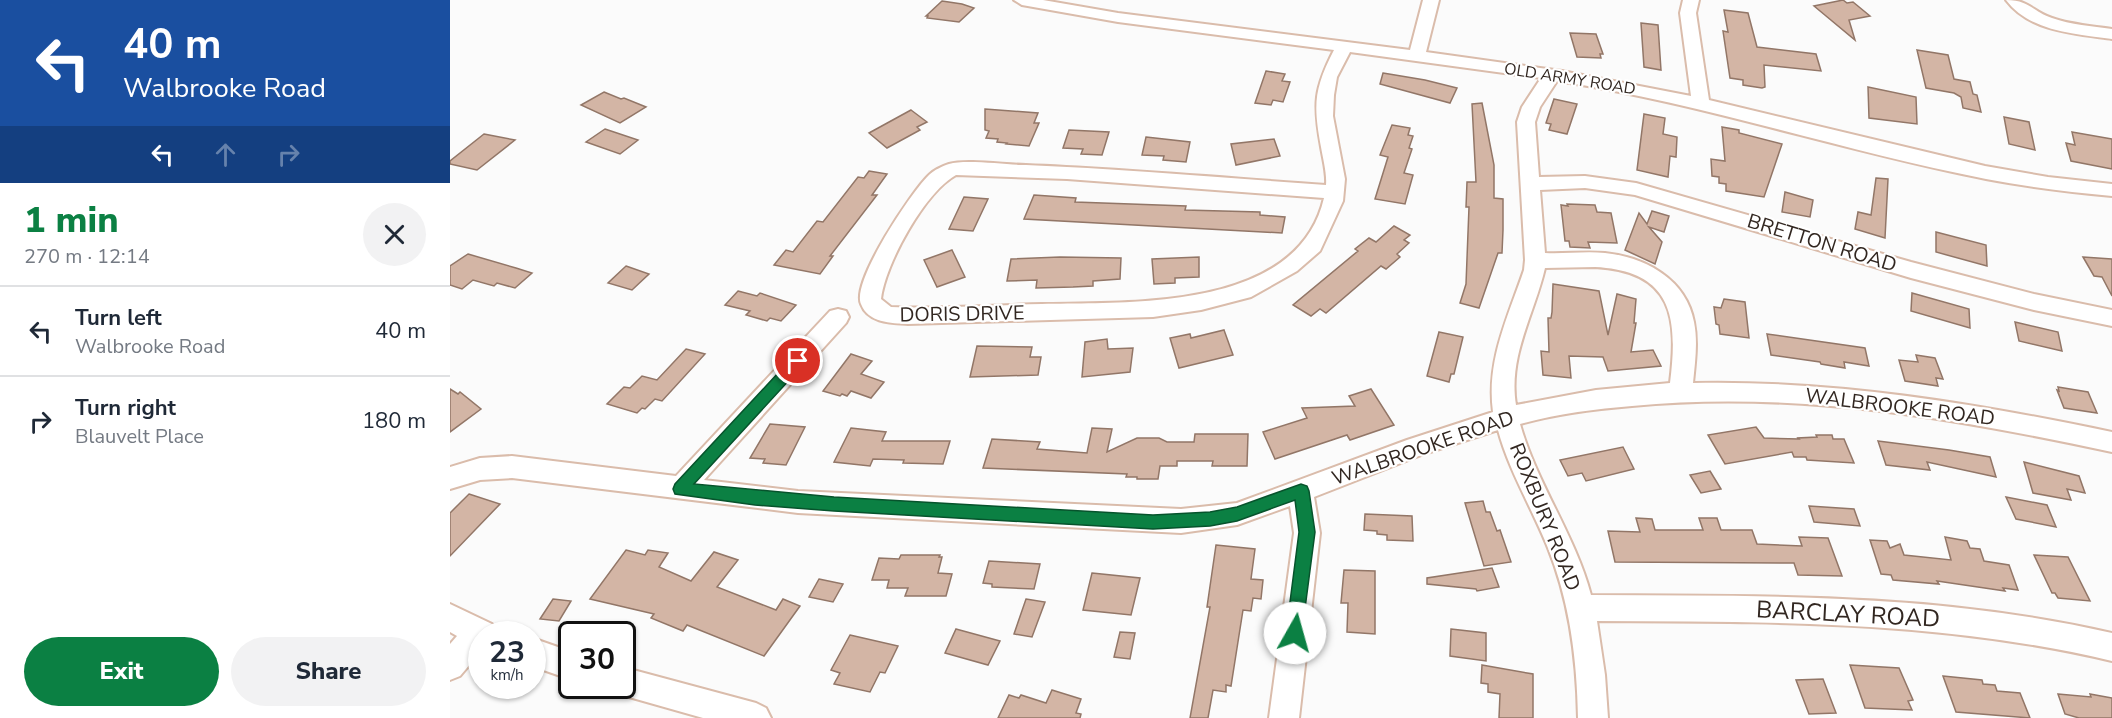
<!DOCTYPE html>
<html lang="en">
<head>
<meta charset="utf-8">
<style>
	:root { --surface:#fff; --page:#f2f2f3; --text:#1f2937; --muted:#747a83; --line:#e0e1e3; --accent:#0b8043 }
	body { margin:0; font-family:"Nunito Sans",sans-serif; background:var(--page); color:var(--text); height:100vh; display:flex; flex-direction:column; font-size:22px; white-space:nowrap }
	* { box-sizing:border-box; margin:0 }
	p { font-size:20px; color:var(--muted) }
	.icon { flex:none; width:33px; height:33px; fill:none; stroke:currentColor; stroke-width:2; stroke-linecap:round; stroke-linejoin:round }
	.map { position:relative; flex:1; overflow:hidden }
	.sheet { display:flex; flex-direction:column; background:var(--surface); width:450px }
	.sheet>* { flex:none }
	.top-card { background:#1a4fa0; color:#fff; overflow:hidden }
	.speed { position:absolute; left:18px; top:621px; display:flex; gap:12px; font-size:30px; font-weight:700; text-align:center }
	.speed>* { display:grid; place-content:center; width:78px; height:78px; border-radius:50%; background:var(--surface); box-shadow:0 2px 4px #0004; line-height:1 }
	.speed small { font-size:15px; font-weight:400 }
	.speed .limit { border:3px solid #111; border-radius:9px; background:#fff; color:#111 }
	.pin { position:absolute; display:grid; place-items:center; width:51px; height:51px; color:#fff; margin:-26px; border:3px solid #fff; border-radius:50%; box-shadow:0 2px 6px #0007 }
	.me { position:absolute; width:66px; margin:-33px; rotate:7deg; stroke-linejoin:round; filter:drop-shadow(0 0 4px #0008) }
	.turn { display:flex; align-items:center; gap:21px; height:126px; padding:0 24px; font-size:27px }
	.turn .icon { width:78px; height:78px; stroke-width:2.5 }
	.turn b { display:block; font-size:42px; line-height:51px }
	.lanes { display:flex; align-items:center; height:57px; padding:0 24px; background:#0003; justify-content:center; gap:30px; direction:ltr }
	.lanes .off { opacity:.35 }
	.round { display:grid; place-items:center; flex:none; width:63px; height:63px; border-radius:32px; background:var(--page) }
	.summary { display:flex; align-items:center; justify-content:space-between; height:102px; padding:0 24px }
	h1 { font-size:36px; font-weight:800; line-height:45px; color:var(--accent) }
	.primary-button { display:flex; gap:12px; margin-top:auto; padding:12px 24px }
	.primary-button a { flex:1; height:69px; border-radius:36px; background:var(--accent); color:#fff; font-size:24px; font-weight:800; line-height:69px; text-align:center }
	.primary-button a+a { background:var(--page); color:var(--text) }
	ul { padding:0; list-style:none }
	li { display:flex; align-items:center; gap:18px; height:90px; padding:0 24px; border-top:2px solid var(--line) }
	li div { flex:1 }
	li b { display:block; font-size:22px }
	li em { font-style:normal }
	main { display:flex; flex:1; min-height:0 }
	.map>svg:first-child { display:block }
	.building { fill:#d3b5a5; stroke:#927667; stroke-width:1.5 }
	.lines { fill:none; stroke-linecap:round; stroke-linejoin:round }
	.minor-casing { stroke:#dabcab; stroke-width:4 }
	.minor { fill:#fff; fill-rule:evenodd }
	.route { fill:#0b8043; stroke:#07532c; stroke-width:1.5 }
	.labels { text-anchor:middle; dominant-baseline:central; stroke-width:4.5; stroke-linejoin:round; paint-order:stroke }
	.far-street-label { font-size:16px; fill:#322721; stroke:#fff }
	.street-label { font-size:20px; fill:#322721; stroke:#fff }
	.near-street-label { font-size:24px; fill:#322721; stroke:#fff }
</style>
</head>
<body>
<main>
<section class="sheet">
<div class="top-card">
<div class="turn"><svg class="icon" aria-label="left" viewBox="0 0 24 24"><path d="M17 20v-9H6M10 6l-5 5 5 5"/></svg><div><b>40 m</b>Walbrooke Road</div></div>
<div class="lanes"><svg class="icon" aria-label="left" viewBox="0 0 24 24"><path d="M17 20v-9H6M10 6l-5 5 5 5"/></svg><svg class="icon off" aria-label="ahead" viewBox="0 0 24 24"><path d="M12 20V5M6 11l6-6 6 6"/></svg><svg class="icon off" aria-label="right" viewBox="0 0 24 24"><path d="M7 20v-9h11M14 6l5 5-5 5"/></svg></div>
</div>
<div class="summary"><div><h1>1 min</h1><p>270 m · 12:14</p></div><a class="round"><svg class="icon" aria-label="close" viewBox="0 0 24 24"><path d="M6 6l12 12M18 6L6 18"/></svg></a></div>
<ul>
<li><svg class="icon" aria-label="left" viewBox="0 0 24 24"><path d="M17 20v-9H6M10 6l-5 5 5 5"/></svg><div><b>Turn left</b><p>Walbrooke Road</p></div><em>40 m</em></li>
<li><svg class="icon" aria-label="right" viewBox="0 0 24 24"><path d="M7 20v-9h11M14 6l5 5-5 5"/></svg><div><b>Turn right</b><p>Blauvelt Place</p></div><em>180 m</em></li>
</ul>
<div class="primary-button"><a>Exit</a><a>Share</a></div>
</section>
<div class="map">
<svg width="1662" height="718" viewBox="0 0 1662 718">
	<rect width="100%" height="100%" fill="#fbfbfb"/>
	<g class="building">
		<path d="M1393 0 1397 3 1403 2 1420 16 1399 20 1405 40 1364 6Z"/>
		<path d="M492 1 512 4 524 8 509 22 477 18 478 16H476Z"/>
		<path d="M1274 10 1298 13 1307 47 1366 54 1371 71 1314 65 1315 87 1312 88 1293 85V80L1280 78 1273 31 1278 32Z"/>
		<path d="M1191 23 1208 25 1211 70 1194 67Z"/>
		<path d="M1120 33 1146 34 1153 54H1150L1151 58 1127 57Z"/>
		<path d="M1467 50 1498 55 1504 79 1520 82 1523 94 1527 95 1531 112 1513 108 1511 97 1504 93 1476 88Z"/>
		<path d="M816 71 835 74 832 81 840 82 833 102 823 100 821 105 805 103Z"/>
		<path d="M933 73 975 80 1007 88 1000 103 930 84Z"/>
		<path d="M1418 87 1466 97 1467 124 1419 118Z"/>
		<path d="M154 92 171 99 174 98 196 107 170 123 131 105Z"/>
		<path d="M1104 99 1127 104 1117 134 1099 130 1101 124 1096 123Z"/>
		<path d="M1032 103 1044 165V198L1053 199V230L1052 253H1048L1029 308 1010 303 1016 284 1019 207H1016L1017 182H1026L1022 104Z"/>
		<path d="M535 109 588 113 584 123H589L579 146 556 144 557 143 547 142 548 139 536 138 539 131 535 130Z"/>
		<path d="M461 110 477 122 467 127 470 130 437 148 419 133Z"/>
		<path d="M1194 114 1215 118 1213 134 1227 137 1226 157 1220 156 1218 177 1187 170Z"/>
		<path d="M1554 117 1579 122 1585 150 1559 144Z"/>
		<path d="M942 125 960 128 958 135 963 136 959 148 962 149 954 173 963 175 955 204 925 199 938 157 930 155Z"/>
		<path d="M1272 127 1289 130V133L1332 144 1314 197 1276 191V184L1269 183V177L1262 176 1261 159 1275 161Z"/>
		<path d="M155 129 188 140 170 154 136 142Z"/>
		<path d="M619 130 659 132 652 155 631 154 633 149 613 148Z"/>
		<path d="M1622 132 1662 139V169L1621 161 1616 143 1625 145Z"/>
		<path d="M34 134 65 140 27 170 0 164V161Z"/>
		<path d="M696 137 740 142 736 162 713 160 714 156 692 155Z"/>
		<path d="M824 139 830 156 786 165 781 144Z"/>
		<path d="M419 171 437 174 422 195H427L380 256H383L370 274 324 265 336 250 343 252 367 221 373 222 408 177 414 178Z"/>
		<path d="M1426 178 1438 179 1435 238 1405 229 1408 212 1421 215Z"/>
		<path d="M1335 192 1363 200 1360 217 1332 212Z"/>
		<path d="M584 195 626 198 625 202 736 206 735 210 810 212V215L835 217 832 233 574 219Z"/>
		<path d="M514 197 538 199 523 231 499 229Z"/>
		<path d="M1117 204 1145 205 1147 212 1161 213 1167 243 1138 242 1140 248 1120 247 1119 241H1115L1111 205 1118 206Z"/>
		<path d="M1202 211 1219 216 1214 232 1199 227 1212 242 1205 264 1175 250 1189 213 1197 224Z"/>
		<path d="M944 226 960 235 954 240 959 243 947 254 950 257 936 269 931 266 876 313 870 309 861 316 843 305 908 251 905 249 919 238 926 242Z"/>
		<path d="M1486 232 1536 245 1537 266 1486 252Z"/>
		<path d="M502 250 515 277 487 287 474 260Z"/>
		<path d="M18 254 66 268 82 273 65 288 47 283 44 286 23 280 12 289 0 285V266Z"/>
		<path d="M610 257 671 258 670 279 643 281V286L623 287 586 288 587 280 557 281 561 259Z"/>
		<path d="M749 257V277L725 278V283L704 284 702 259Z"/>
		<path d="M1633 257 1662 259V296L1652 277 1644 276Z"/>
		<path d="M176 266 199 274 182 290 158 283Z"/>
		<path d="M1103 284 1149 291 1158 335 1167 294 1186 299 1184 323H1186L1181 352 1203 350 1211 366 1158 371 1153 357 1119 356 1121 378 1093 375 1091 351 1099 352 1098 318H1101L1102 312Z"/>
		<path d="M288 291 307 296 310 293 346 305 331 321 320 318 317 321 296 315 300 311 275 305Z"/>
		<path d="M1462 293 1519 309 1520 328 1461 311Z"/>
		<path d="M1274 299 1295 302 1299 338 1270 334 1269 325 1266 324 1264 307 1271 308Z"/>
		<path d="M1565 322 1608 332 1612 351 1569 341Z"/>
		<path d="M774 330 783 355 729 368 720 338 740 334 741 338Z"/>
		<path d="M989 332 1013 337 1004 374H1001L999 382 977 376Z"/>
		<path d="M1317 334 1415 348 1419 366 1394 362 1395 368 1371 364 1370 362 1321 355Z"/>
		<path d="M657 339 658 349 683 348 680 372 632 377 635 342Z"/>
		<path d="M527 346 582 347 580 357H591L588 375 520 377Z"/>
		<path d="M236 349 255 354 212 401 205 399 195 409 192 408 187 413 157 404 174 387 180 388 192 376 207 380Z"/>
		<path d="M401 354 422 361 411 374 434 382 421 398 401 391 397 396 392 394 390 396 373 391Z"/>
		<path d="M1466 355 1485 358 1493 379 1486 378 1488 386 1455 381 1449 360 1468 362Z"/>
		<path d="M1608 387 1638 392 1647 413 1614 408 1607 390 1609 391Z"/>
		<path d="M0 389 8 394 10 392 31 409 0 432Z"/>
		<path d="M921 389 944 425 900 440 897 435 825 459 813 432 857 418 852 408 905 406 899 396Z"/>
		<path d="M320 424 355 427 336 465 313 463 315 459 300 458Z"/>
		<path d="M1306 427 1314 438 1349 439 1348 438 1367 437 1366 435H1382L1383 439H1394L1404 463 1357 460 1356 457H1344L1342 452 1275 464 1258 435Z"/>
		<path d="M401 428 436 432 432 441H500L493 464 453 463 454 460 423 459 420 466 384 462Z"/>
		<path d="M642 428 662 429 657 452 687 438H709L717 442H744L745 434H798L797 466H762L763 461H727V466H710L708 479H687V477H676L677 474 533 468 542 439 590 442 587 449 637 453Z"/>
		<path d="M1428 441 1499 450 1540 457 1546 477 1477 462 1480 470 1436 465Z"/>
		<path d="M1173 447 1184 469 1136 481 1132 473 1118 476 1110 460Z"/>
		<path d="M1574 462 1629 476 1635 493 1617 489 1621 500 1583 493Z"/>
		<path d="M1260 471 1271 489 1251 493 1240 475Z"/>
		<path d="M19 494 50 504 0 556V513Z"/>
		<path d="M1556 497 1597 505 1606 527 1566 519Z"/>
		<path d="M1033 501 1036 512H1040L1047 531 1050 530 1061 562 1034 566 1015 503Z"/>
		<path d="M1359 506 1404 509 1410 526 1364 522Z"/>
		<path d="M915 514 962 516 963 541 937 540V535L927 534V531L914 530Z"/>
		<path d="M1186 518 1202 519 1205 530H1253L1249 518H1267L1271 530H1302L1307 544 1352 546 1349 537 1378 538 1392 576 1348 575 1344 563 1165 562 1158 531 1190 532Z"/>
		<path d="M1495 537 1517 541 1520 548 1530 549 1534 561 1559 565 1568 590 1553 588 1555 591 1487 581 1489 584 1443 580 1441 575 1431 574 1420 540 1437 541 1440 548 1450 544 1454 555 1501 560Z"/>
		<path d="M766 545 805 549 801 579 813 580 811 599 803 598 801 611 793 610 781 686 776 685V692L763 690 758 718H740L760 607H757Z"/>
		<path d="M176 550 195 555 198 550 218 553 209 567 241 581 264 552 288 560 267 587 326 610 333 599 350 606 314 656 237 625 233 631 201 618 204 614 140 599Z"/>
		<path d="M451 555H490L489 557H492L488 573 502 574 496 596H455L458 588H437L439 580H422L429 558 449 559Z"/>
		<path d="M1584 555 1618 557 1640 601 1608 598 1605 593H1602Z"/>
		<path d="M539 561 590 564 584 589 542 587V584L533 583Z"/>
		<path d="M1042 568 1049 587 1027 591 1026 589 977 584V578Z"/>
		<path d="M894 570 925 571V634L897 632 898 603H891Z"/>
		<path d="M642 573 690 578 681 615 633 610Z"/>
		<path d="M369 579 393 584 383 602 359 597Z"/>
		<path d="M103 599 121 601 109 621 90 619Z"/>
		<path d="M576 599 595 602 582 637 564 634Z"/>
		<path d="M506 629 550 641 538 665 495 653Z"/>
		<path d="M1001 629 1036 633V661L1000 656Z"/>
		<path d="M670 632 685 633 680 659 664 657Z"/>
		<path d="M400 635 448 646 435 673 430 672 420 692 384 684 390 673 381 670Z"/>
		<path d="M1032 665 1083 674V718H1049L1050 694 1038 692V684L1031 683Z"/>
		<path d="M1400 665 1449 668 1463 700 1458 701 1462 710 1415 708Z"/>
		<path d="M1493 676 1532 680 1533 684 1545 685 1547 691 1570 693 1580 718 1506 712Z"/>
		<path d="M1373 679 1386 713 1359 714 1346 680Z"/>
		<path d="M602 690 631 699 626 713 631 714 630 718H548L559 695 569 698 571 695 596 703Z"/>
		<path d="M1608 694 1641 697 1640 694 1662 698V718H1629L1615 714Z"/>
	</g>
	<g class="lines">
		<g class="minor-casing">
			<g id="minor">
				<path d="M564 0H593L668 13 960 50 973 0H989L976 52 1112 71 1241 96 1230 13 1233 0H1249L1246 13 1259 100 1535 166 1598 177 1662 184V196C1620 192 1578 187 1536 179 1392 151 1252 103 1107 81L1090 107 1085 122 1089 177 1135 176 1186 183 1461 262 1584 294 1662 310V326L1584 310 1461 278 1185 195 1135 188 1090 190 1095 253C1115 254 1135 251 1155 253 1195 257 1236 279 1244 322 1248 342 1245 363 1243 383 1385 380 1523 403 1662 432V452C1504 418 1344 390 1182 406 1145 409 1106 414 1070 424 1087 484 1125 535 1141 595 1318 596 1488 593 1662 633V661C1489 620 1323 622 1147 621L1155 675 1158 718H1128C1127 660 1120 602 1098 548 1082 508 1059 471 1048 430L974 454 864 497 870 533 849 718H819L844 533 840 506 787 525 731 533 348 513 62 478 30 480 0 489V467L30 458 62 456 226 476 380 311 388 309 396 311 399 317 396 323 254 480 348 491 731 509 787 503 957 440 1043 412C1036 361 1058 317 1074 270L1075 260 1067 122 1072 107 1091 78 900 52 887 77 884 95 883 116 895 179 893 201 870 251 847 271 801 297 751 310 703 317 458 324C441 323 418 323 411 304 401 282 462 191 479 175 484 170 493 166 499 164 516 159 557 165 576 165 676 169 776 178 876 185 877 173 873 159 871 147 863 104 864 89 884 50L668 22 572 5ZM506 175 617 179 874 198C848 311 681 302 592 304 542 305 491 309 441 307L431 299C435 264 475 192 506 175ZM1145 267C1224 271 1228 319 1220 383L1146 390 1066 405C1058 356 1084 315 1095 268Z"/>
				<path d="M1556 0C1580 0 1581 11 1602 18 1621 25 1642 26 1662 29V39C1626 34 1580 32 1556 0Z"/>
				<path d="M0 604 42 624 46 634H32V650L10 676 0 680V644L7 636 0 632Z"/>
				<path d="M82 638 122 652V680L82 666Z"/>
				<path d="M172 667 306 703 316 708 321 718H253L172 695 162 691 159 686H172Z"/>
			</g>
		</g>
		<use href="#minor" class="minor"/>
	</g>
	<path class="route" d="M348 355 353 357 355 361 353 365 244 484 384 497 703 515 760 512 787 507 851 484 857 486 859 491 865 532 851 639 845 641 839 639 836 633 849 532 845 500 787 521 760 526 703 529 384 511 305 505 225 494 223 489 225 484 343 357Z"/>
	<g class="labels">
		<g class="far-street-label">
			<text transform="translate(1120 79) rotate(9)">OLD ARMY ROAD</text>
		</g>
		<g class="street-label">
			<text transform="translate(1372 243) rotate(17)">BRETTON ROAD</text>
			<text transform="translate(512 314) rotate(-1)">DORIS DRIVE</text>
			<text transform="translate(1450 407) rotate(7)">WALBROOKE ROAD</text>
			<text transform="translate(973 448) rotate(-19)">WALBROOKE ROAD</text>
			<text transform="translate(1095 517) rotate(68)">ROXBURY ROAD</text>
		</g>
		<g class="near-street-label">
			<text transform="translate(1398 614) rotate(3)">BARCLAY ROAD</text>
		</g>
	</g>
</svg>
<div class="speed"><div>23<small>km/h</small></div><div class="limit">30</div></div>
<div class="pin" style="left:348px;top:361px;background:#d93025"><svg class="icon" aria-label="arrive" viewBox="0 0 24 24"><path d="M6 21V4h12l-3 4 3 4H6"/></svg></div>
<svg class="me" style="left:845px;top:633px" viewBox="-20 -20 40 40"><circle r="19" fill="#fff"/><path d="M0-13L10 11 0 6-10 11z" fill="#0b8043"/></svg>
</div>
</main>
</body>
</html>
